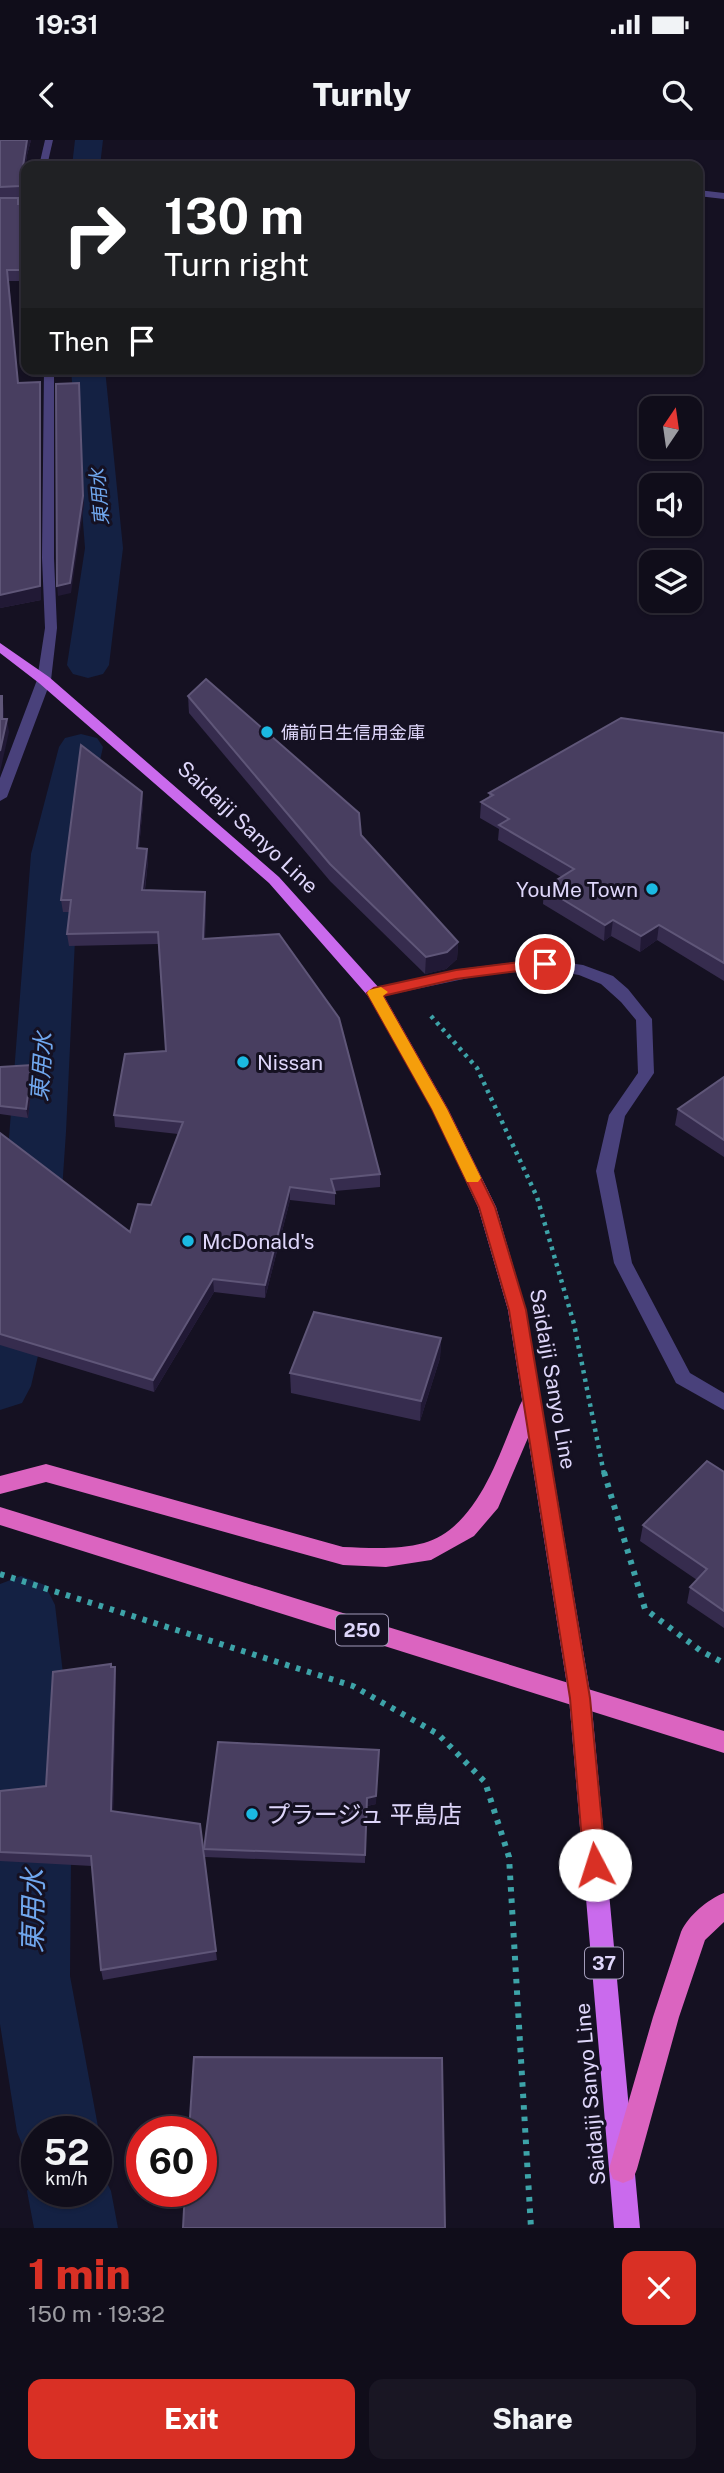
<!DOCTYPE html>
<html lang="en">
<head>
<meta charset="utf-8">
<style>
	:root { --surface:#100d1a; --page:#191623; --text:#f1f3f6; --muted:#9c9ca2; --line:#302d39; --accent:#d93025 }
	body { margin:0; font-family:"Public Sans","Noto Sans JP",sans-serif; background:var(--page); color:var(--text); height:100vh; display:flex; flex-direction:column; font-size:26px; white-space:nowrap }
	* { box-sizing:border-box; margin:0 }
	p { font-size:23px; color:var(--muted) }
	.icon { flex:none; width:38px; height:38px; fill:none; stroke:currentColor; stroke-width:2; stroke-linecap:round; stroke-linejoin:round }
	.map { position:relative; height:2088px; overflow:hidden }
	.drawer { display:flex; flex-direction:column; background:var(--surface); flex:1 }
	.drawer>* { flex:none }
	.top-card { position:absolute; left:21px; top:21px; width:682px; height:214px; border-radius:14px; box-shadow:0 2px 5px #0004,0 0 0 2px var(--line); background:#202124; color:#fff; overflow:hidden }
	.needle { width:46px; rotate:13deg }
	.controls { position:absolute; left:639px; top:256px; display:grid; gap:14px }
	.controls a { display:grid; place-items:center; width:63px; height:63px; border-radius:14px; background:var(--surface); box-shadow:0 2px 5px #0004,0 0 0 2px var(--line); font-size:35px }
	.speed { position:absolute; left:21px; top:1976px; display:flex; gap:14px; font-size:35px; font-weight:700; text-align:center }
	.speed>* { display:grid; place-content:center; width:91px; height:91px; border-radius:50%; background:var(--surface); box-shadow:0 2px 5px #0004,0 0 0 2px var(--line); line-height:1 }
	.speed small { font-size:18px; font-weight:400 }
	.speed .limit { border:10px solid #d22; background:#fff; color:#111 }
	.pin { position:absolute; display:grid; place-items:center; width:60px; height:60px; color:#fff; margin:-30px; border:4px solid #fff; border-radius:50%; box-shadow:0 2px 7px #0007 }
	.me { position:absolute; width:77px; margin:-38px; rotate:355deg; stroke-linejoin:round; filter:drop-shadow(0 0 5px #0008) }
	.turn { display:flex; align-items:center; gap:24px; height:147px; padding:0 28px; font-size:32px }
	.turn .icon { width:91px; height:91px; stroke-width:2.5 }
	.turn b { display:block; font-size:49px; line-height:60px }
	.then { display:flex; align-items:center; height:66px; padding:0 28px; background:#0003; gap:14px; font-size:26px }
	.round { display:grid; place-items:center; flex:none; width:74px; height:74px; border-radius:14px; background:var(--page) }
	.head { display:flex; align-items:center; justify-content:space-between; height:119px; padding:0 28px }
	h1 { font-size:42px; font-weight:800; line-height:52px; color:var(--accent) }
	.cta { display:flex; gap:14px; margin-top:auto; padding:14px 28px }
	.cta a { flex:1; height:80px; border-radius:14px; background:var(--accent); color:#fff; font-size:28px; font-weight:800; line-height:80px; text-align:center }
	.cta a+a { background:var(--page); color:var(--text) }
	.status { display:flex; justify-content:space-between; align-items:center; height:49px; padding:0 35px; background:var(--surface); direction:ltr }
	.status svg { height:19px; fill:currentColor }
	header { display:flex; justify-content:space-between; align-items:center; height:91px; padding:0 28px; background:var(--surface); font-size:32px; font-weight:800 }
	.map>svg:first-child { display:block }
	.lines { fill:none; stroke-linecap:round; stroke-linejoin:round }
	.canal { fill:#142143; fill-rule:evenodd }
	.path-far1 { stroke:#3da3a8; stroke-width:4.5; stroke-dasharray:3.5 5; stroke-linecap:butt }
	.path { stroke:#3da3a8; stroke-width:6; stroke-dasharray:4.5 7; stroke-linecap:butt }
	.service { fill:#49417b; fill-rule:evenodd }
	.minor { fill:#49417b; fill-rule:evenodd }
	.primary { fill:#ca6aed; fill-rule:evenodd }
	.trunk { fill:#db64c0; fill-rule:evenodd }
	.wall { fill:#362c4e }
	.shaded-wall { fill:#211935 }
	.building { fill:#483e60; stroke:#5f5678; stroke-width:2 }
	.route { fill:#d93025; stroke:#8d1f18; stroke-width:2 }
	.slow { fill:#f59e0b }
	.poi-dot { fill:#1bb9e2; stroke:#151122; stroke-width:2.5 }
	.labels { text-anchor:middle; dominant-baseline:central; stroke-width:6; stroke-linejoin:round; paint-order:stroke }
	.far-poi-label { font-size:18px; fill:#ded6fa; stroke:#151122; text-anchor:start }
	.far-water-label { font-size:19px; font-style:italic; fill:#70a7ee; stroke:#151122 }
	.shield { fill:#151122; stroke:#a29bb9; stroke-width:2 }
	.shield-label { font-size:19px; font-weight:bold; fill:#ded6fa }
	.street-label { font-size:21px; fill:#ded6fa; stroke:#151122 }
	.poi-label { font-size:21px; fill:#ded6fa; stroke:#151122; text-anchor:start }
	.water-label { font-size:23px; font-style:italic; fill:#70a7ee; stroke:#151122 }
	.near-poi-label { font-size:24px; fill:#ded6fa; stroke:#151122; text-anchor:start }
	.near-water-label { font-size:28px; font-style:italic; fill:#70a7ee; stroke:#151122 }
</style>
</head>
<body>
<div class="status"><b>19:31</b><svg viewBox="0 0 49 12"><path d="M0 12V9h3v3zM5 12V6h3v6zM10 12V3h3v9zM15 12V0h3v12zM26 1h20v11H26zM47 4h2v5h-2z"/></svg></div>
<header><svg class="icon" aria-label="back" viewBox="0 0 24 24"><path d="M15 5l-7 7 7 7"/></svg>Turnly<svg class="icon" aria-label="search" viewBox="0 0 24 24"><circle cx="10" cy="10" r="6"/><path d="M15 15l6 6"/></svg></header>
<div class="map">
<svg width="724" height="2088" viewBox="0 0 724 2088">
	<rect width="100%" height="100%" fill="#151122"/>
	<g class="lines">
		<g class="canal">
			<path d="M75 0H103L100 26H72Z"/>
			<path d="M71 229H105L123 408 109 525 103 534 88 538 73 534 67 525 85 408Z"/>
			<path d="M81 594 97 598 103 607 79 714 66 992 56 1138 31 1246 22 1263 0 1270V1114L31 714 59 607 65 598Z"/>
			<path d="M21 1436 45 1445 55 1465 72 1611 70 1836 99 1992 96 1998V1992H37V2024L29 2021 17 1992 0 1884V1444Z"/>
			<path d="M96 2021 111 2051 118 2088H34L27 2051 37 2028V2051H96Z"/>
		</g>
		<path class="path-far1" d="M431 876 477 928 537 1057 574 1184 604 1334"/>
		<g class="path">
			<path d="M604 1332 645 1469 701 1511 724 1523"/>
			<path d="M0 1434 353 1546 438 1594 485 1642 509 1717 531 2088"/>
		</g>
		<path class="service" d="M524 821H555L583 825 613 836 628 849 652 879 654 933 625 976 614 1031 632 1123 690 1233 724 1253V1270L676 1243 614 1123 596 1031 609 975 638 933 636 880 621 862 601 844 579 835 555 831 492 833 374 858 366 853 374 848 460 829Z"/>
		<g class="minor">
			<path d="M45 0H53L47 26H39Z"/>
			<path d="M201 23H265L269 26H197Z"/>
			<path d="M698 50 724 53V59L698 56Z"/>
			<path d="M26 60V66L0 67V61Z"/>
			<path d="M44 229H54V418L57 488 51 540 7 657 0 661V638L37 540 45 488 42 418Z"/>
		</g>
		<path class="primary" d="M0 503 49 537 279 737 380 849 448 969 496 1067 526 1170 591 1558 640 2088H614L569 1558 508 1170 478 1067 432 969 368 856 269 743 39 543 0 513Z"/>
		<g class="trunk">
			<path d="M531 1257 539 1259 542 1265 498 1368 474 1396 431 1420 386 1427 343 1425 46 1342 0 1354V1336L46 1324 343 1407C370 1408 398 1410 424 1403 479 1387 500 1311 520 1265L523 1259Z"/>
			<path d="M0 1367 724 1591V1613L0 1385Z"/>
			<path d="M724 1753V1782L705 1800 679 1877 637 2029 633 2039 623 2043 613 2039 609 2029 653 1877 681 1792C688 1776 708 1759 724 1753Z"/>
		</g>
	</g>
	<g class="wall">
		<path d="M0 0H31L27 15 21 58H0Z"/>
		<path d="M0 58 19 64H26V141H9L18 243 40 242 41 255V460L0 468Z"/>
		<path d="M188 556 361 695 458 802 457 819 446 829 425 834 330 741 189 573Z"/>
		<path d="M724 593V841L657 800 640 812 611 796 604 801 543 764 544 748 561 737 498 700 499 689 480 678 481 662 489 658V653Z"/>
		<path d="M142 652 143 664 139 708 147 709 148 721 145 750 206 764 205 799 380 1034V1047L335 1051V1065L290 1060 265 1158 214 1152 154 1252 0 1205V993L130 1092 151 1065 178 994 115 987 114 975 166 911 158 804 69 806 67 794 70 772H63L61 760Z"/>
		<path d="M0 927 33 934 28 978 0 974Z"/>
		<path d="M724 937V1017L675 985 678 969Z"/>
		<path d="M441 1198 440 1218 420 1281 291 1253 290 1233Z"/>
		<path d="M724 1332V1488L687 1463 690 1447 697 1440 640 1401 643 1385Z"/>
		<path d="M111 1527 116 1537 113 1672 200 1684 217 1820 103 1840 101 1830 92 1726 0 1721V1651L46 1646Z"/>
		<path d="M218 1602 376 1664 367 1666 365 1723 205 1717 204 1709Z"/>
	</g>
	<g class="shaded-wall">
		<path d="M27 0H31L27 15 21 58 20 46Z"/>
		<path d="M40 242 41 255V460L0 468V455Z"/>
		<path d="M79 243 84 365 71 453 58 456 57 446Z"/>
		<path d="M2 556 4 569V592L2 579Z"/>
		<path d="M7 579 9 592 0 632V611Z"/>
		<path d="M142 652 143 664 138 720 137 708Z"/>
		<path d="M147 709 148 721 143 762 142 750Z"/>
		<path d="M205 752 206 764 204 812 203 799Z"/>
		<path d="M613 780 611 796 604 801 605 785Z"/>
		<path d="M659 785 657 800 640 812 641 796Z"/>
		<path d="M458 802 457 819 446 829 425 834 426 817Z"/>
		<path d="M32 925 33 934 28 978 26 969Z"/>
		<path d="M290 1047V1060L265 1158V1145Z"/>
		<path d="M213 1139 214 1152 154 1252 153 1240Z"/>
		<path d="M441 1198 440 1218 420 1281 421 1261Z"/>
		<path d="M115 1527 116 1537 113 1681 111 1671Z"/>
		<path d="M379 1610 376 1664 367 1666 365 1723 367 1658Z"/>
	</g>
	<g class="building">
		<path d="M0 0H27L20 46 0 47Z"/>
		<path d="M0 58H18V64H26V130H7L18 243 40 242V446L0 455Z"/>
		<path d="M79 243 83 356 70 443 57 446 56 244Z"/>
		<path d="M206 539 359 673 361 695 458 802 447 812 426 817 330 724 188 556Z"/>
		<path d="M0 556H2V579H7L0 611Z"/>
		<path d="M621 578 724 593V823L659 785 641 796 613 780 605 785 544 748 574 729 499 685 509 679 481 662 493 655 489 653Z"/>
		<path d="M81 605 142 652 137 708 147 709 142 750 205 752 203 799 279 794 339 878 380 1034 331 1039 335 1053 290 1047 265 1145 213 1139 153 1240 0 1194V993L130 1092 138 1064 151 1065 183 982 114 975 125 914 166 911 158 792 67 794 71 760H61Z"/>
		<path d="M32 925 26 969 0 966V927Z"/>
		<path d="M724 937V1000L678 969Z"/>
		<path d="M314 1172 441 1198 421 1261 290 1233Z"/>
		<path d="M707 1321 724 1332V1471L690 1447 707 1429 643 1385Z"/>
		<path d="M111 1524V1527H115L111 1671 200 1684 216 1811 101 1830 91 1716 0 1712V1651L46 1646 53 1532Z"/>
		<path d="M218 1602 379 1610 376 1656 367 1658 365 1715 204 1709Z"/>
		<path d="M194 1917 442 1918 445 2088H183L185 2051H201V1992H189Z"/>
	</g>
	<path class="route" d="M545 819 550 821V827L456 839 383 856 447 969 495 1067 526 1170 590 1558 606 1725 602 1732 595 1735 588 1732 584 1725 570 1558 509 1170 479 1067 432 969 367 853 374 848 456 830Z"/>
	<path class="slow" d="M381 847 388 852 383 856 447 969 481 1038 478 1042H467L432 969 367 853 369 850Z"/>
	<g class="poi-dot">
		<circle cx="267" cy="592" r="7"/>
		<circle cx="652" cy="749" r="7"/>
		<circle cx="243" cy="922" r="7"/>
		<circle cx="188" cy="1101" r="7"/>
		<circle cx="252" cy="1674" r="7"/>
	</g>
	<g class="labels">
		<g class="far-poi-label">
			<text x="281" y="592">備前日生信用金庫</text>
		</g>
		<g class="far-water-label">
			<text transform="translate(99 357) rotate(-95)">東用水</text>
		</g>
		<g class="shield">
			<rect x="336" y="1474.5" width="52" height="31" rx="5"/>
			<rect x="585" y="1807.5" width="38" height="31" rx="5"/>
		</g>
		<g class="shield-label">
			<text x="362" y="1490">250</text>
			<text x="604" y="1823">37</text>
		</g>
		<g class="street-label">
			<text transform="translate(248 687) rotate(43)">Saidaiji Sanyo Line</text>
			<text transform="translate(553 1239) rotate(80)">Saidaiji Sanyo Line</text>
			<text transform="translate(590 1954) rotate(-95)">Saidaiji Sanyo Line</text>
		</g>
		<g class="poi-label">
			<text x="638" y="749" text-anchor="end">YouMe Town</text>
			<text x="257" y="922">Nissan</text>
			<text x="202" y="1101">McDonald's</text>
		</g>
		<g class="water-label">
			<text transform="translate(41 927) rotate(-86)">東用水</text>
		</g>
		<g class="near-poi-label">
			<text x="266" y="1674">プラージュ 平島店</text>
		</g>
		<g class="near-water-label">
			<text transform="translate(32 1771) rotate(-89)">東用水</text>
		</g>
	</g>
</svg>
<div class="controls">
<a><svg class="needle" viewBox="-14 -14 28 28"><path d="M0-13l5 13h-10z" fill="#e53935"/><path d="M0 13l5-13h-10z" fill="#9c9ca2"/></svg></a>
<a><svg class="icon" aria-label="sound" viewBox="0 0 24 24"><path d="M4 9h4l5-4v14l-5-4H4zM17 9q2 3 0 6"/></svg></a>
<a><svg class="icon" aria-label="layers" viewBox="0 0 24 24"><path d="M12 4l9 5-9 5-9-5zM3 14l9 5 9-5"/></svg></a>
</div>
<div class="speed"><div>52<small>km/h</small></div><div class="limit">60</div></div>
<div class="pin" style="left:545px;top:824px;background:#d93025"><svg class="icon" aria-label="arrive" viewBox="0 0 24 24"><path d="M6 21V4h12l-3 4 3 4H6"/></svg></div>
<svg class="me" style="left:595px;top:1725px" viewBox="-20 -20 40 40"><circle r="19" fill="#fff"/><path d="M0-13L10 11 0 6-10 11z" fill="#d93025"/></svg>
<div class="top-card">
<div class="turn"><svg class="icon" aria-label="right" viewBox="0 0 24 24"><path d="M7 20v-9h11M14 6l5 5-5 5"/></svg><div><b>130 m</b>Turn right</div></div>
<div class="then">Then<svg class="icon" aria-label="arrive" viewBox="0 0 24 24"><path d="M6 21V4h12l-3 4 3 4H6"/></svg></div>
</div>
</div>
<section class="drawer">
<div class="head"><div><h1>1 min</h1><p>150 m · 19:32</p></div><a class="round" style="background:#d93025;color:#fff"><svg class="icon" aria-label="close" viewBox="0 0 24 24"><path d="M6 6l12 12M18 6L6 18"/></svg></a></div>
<div class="cta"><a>Exit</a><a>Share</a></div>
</section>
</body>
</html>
